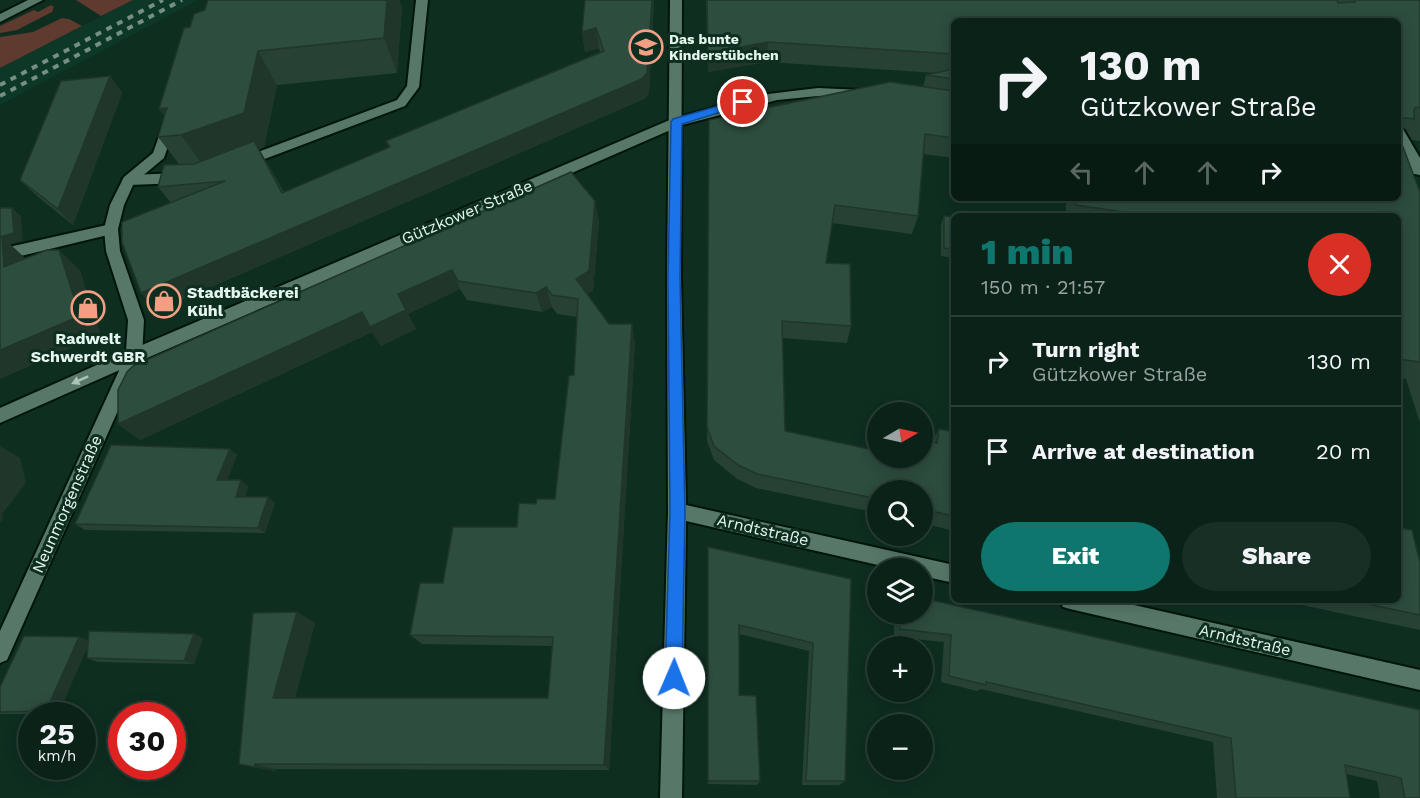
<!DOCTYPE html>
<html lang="en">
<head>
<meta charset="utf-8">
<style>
	:root { --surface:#0a2218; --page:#182f25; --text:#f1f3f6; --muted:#99a4a2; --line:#2a3f37; --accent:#0f766e }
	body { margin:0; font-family:"Work Sans",sans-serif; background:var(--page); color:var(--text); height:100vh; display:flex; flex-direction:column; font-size:22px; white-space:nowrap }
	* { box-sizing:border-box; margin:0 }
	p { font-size:20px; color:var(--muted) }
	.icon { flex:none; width:33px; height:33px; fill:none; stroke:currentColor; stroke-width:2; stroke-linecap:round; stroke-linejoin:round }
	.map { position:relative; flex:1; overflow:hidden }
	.details { position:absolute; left:951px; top:213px; width:450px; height:390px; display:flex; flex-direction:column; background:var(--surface); border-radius:9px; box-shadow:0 3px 15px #0003,0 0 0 2px var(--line) }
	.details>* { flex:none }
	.banner { position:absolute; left:951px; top:18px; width:450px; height:183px; border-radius:9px; box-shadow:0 3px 15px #0003,0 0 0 2px var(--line); background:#0a2218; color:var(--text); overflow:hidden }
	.needle { width:39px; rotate:81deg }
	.fabs { position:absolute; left:867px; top:402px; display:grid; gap:12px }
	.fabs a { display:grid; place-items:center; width:66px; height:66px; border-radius:50%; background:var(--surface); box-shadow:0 3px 15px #0003,0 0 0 2px var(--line); font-size:30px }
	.speed { position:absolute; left:18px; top:702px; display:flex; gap:12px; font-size:30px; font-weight:700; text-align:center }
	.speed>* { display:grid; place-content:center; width:78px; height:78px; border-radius:50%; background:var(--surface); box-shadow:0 3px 15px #0003,0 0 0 2px var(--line); line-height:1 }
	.speed small { font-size:15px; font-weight:400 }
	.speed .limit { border:9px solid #d22; background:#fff; color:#111 }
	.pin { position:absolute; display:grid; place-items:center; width:51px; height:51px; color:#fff; margin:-26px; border:3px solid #fff; border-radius:50%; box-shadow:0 2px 6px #0007 }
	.me { position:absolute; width:66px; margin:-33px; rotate:1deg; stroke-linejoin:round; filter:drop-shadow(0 0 4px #0008) }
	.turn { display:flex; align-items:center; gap:21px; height:126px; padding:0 30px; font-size:27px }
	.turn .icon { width:78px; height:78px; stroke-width:2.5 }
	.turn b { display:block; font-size:42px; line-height:51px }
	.lanes { display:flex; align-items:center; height:57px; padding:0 30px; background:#0003; justify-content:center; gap:30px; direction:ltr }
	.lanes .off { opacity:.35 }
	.round { display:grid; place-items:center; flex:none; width:63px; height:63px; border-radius:32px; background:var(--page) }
	.head { display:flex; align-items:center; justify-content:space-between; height:102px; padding:0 30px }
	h1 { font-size:36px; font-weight:800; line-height:45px; color:var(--accent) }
	.action { display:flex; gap:12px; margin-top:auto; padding:12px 30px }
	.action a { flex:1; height:69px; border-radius:36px; background:var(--accent); color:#fff; font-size:24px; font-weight:800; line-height:69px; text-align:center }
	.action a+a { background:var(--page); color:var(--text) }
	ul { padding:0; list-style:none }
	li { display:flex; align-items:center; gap:18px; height:90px; padding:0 30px; border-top:2px solid var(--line) }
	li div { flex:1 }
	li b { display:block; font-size:22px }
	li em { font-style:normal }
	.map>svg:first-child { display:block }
	.built { fill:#0d3726 }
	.green { fill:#5e3a2f }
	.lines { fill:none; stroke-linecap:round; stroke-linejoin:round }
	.service-casing { stroke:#00150b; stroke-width:4 }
	.minor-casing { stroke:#00150b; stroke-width:4 }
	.tertiary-casing { stroke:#00150b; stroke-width:4 }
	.secondary-casing { stroke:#00150b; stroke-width:4 }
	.service { fill:#577868; fill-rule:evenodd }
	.minor { fill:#577868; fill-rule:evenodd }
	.tertiary { fill:#577868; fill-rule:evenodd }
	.secondary { fill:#577868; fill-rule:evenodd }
	.rail { stroke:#758f83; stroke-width:4; stroke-dasharray:6 6; stroke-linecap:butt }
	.wall { fill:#274235 }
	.shaded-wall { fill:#20362b }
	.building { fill:#2d4d3e; stroke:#20362b; stroke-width:1.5 }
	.oneway { fill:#acc4b8 }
	.route { fill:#1a73e8; stroke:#114b97; stroke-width:1.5 }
	.labels { text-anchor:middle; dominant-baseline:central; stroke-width:6; stroke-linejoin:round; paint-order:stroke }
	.far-poi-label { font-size:14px; font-weight:bold; fill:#e4f6ed; stroke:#0e2e20; text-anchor:start }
	.street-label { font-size:16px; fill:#e4f6ed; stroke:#0e2e20 }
	.poi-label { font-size:16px; font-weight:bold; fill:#e4f6ed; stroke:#0e2e20; text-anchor:start }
</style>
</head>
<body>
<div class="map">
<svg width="1420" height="798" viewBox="0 0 1420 798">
	<rect width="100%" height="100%" fill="#0e2e20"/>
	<path class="built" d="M133 0H198L0 105V68Z"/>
	<g class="green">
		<path d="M76 0H133L101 16Z"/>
		<path d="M51 5 54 7 52 12 17 30 0 33V26L34 10 38 12Z"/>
		<path d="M62 18 69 19 82 26 0 68V37L33 32Z"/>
	</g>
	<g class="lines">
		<g class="service-casing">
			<g id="service">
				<path d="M416 0H428L419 87 405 106 249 165H239L237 162 239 159 397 100 407 86Z"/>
				<path d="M182 173 189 178 182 183 129 185 122 180 129 175Z"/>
				<path d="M111 224 118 229 116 233 0 261V249Z"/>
			</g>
		</g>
		<g class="minor-casing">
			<g id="minor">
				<path d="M670 0H682L681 279 686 505 954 565V583L922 576V568H891L686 521 682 798H660L668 511 667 279Z"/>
				<path d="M170 118 176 122 164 158 134 183 124 205 118 229 120 251 144 320 142 356 140 361 0 423V408L126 352 128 320 106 251 104 229 110 205 124 177 153 153 164 122Z"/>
				<path d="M1398 128 1403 129 1420 158V175L1415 173 1398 143Z"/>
				<path d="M1060 600H1112L1420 670V690L1070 609 1063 607Z"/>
			</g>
		</g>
		<g class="tertiary-casing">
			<g id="tertiary">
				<path d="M818 88 862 90 868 94 862 98 818 96 777 100 682 125 140 361 7 660 0 663V631L128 351 672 119 760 95Z"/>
				<path d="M1398 161 1420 165V175L1398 171Z"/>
			</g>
		</g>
		<g class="secondary-casing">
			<path id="secondary" d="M28 0H43L0 22V14Z"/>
		</g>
		<use href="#service" class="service"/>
		<use href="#minor" class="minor"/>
		<use href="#tertiary" class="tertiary"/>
		<use href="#secondary" class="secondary"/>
		<g class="rail">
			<path d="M0 85 163 0"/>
			<path d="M0 96 182 0"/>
		</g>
	</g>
	<g class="wall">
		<path d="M208 0H399L402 7 397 73 277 85 264 147 259 149 284 192 389 148 386 141 600 52 599 48 585 52 582 32 585 0H654L649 93 644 99 158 310 141 293 171 203 158 187 179 164 158 137Z"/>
		<path d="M706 0H1420V141L1412 140 1405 128 1399 135 1420 192V423L1406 379 1398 378V216H1066V201L1042 198H1398V21H954V158L923 154 918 216 912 234 832 223 826 263 851 326 847 343 782 338 785 431 878 458H922L939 429 954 432V531L922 523V490H878V513L756 488 737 479 714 460 707 441 709 120 923 87 926 75 937 73 767 62 708 72Z"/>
		<path d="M110 76 122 93 73 225 37 196 20 180Z"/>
		<path d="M595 201 599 222 593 291 587 294 609 324 635 343 609 770 297 769H276L275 771 239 764 297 612 315 623 295 698H548L552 646 422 644 410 635 443 583 517 527 536 504 555 499 574 375 577 317 557 314 552 307 542 312 467 300 460 289 408 314 416 329 381 346 372 332 140 440 118 424Z"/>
		<path d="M944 216 954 217V258L941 256V224Z"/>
		<path d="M230 449 237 455 227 480 248 486 245 497 275 503 265 533 85 530 75 524Z"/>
		<path d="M708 547 851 579 845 781 839 785H802L809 651 739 634V695L760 781 757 785 708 784Z"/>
		<path d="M1420 563V630L1278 600H1398Z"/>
		<path d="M894 614H922L1420 710V798H1380L1377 781 1346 774 1350 798H1217L1213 742 981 689 977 691 941 682 944 642 894 637Z"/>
		<path d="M194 634 203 638 194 664 98 662 87 658 89 643 58 714H0V687L89 640Z"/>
	</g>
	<g class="shaded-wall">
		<path d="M387 0H399L402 7 397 73 384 38Z"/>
		<path d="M652 0H654L649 93 644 99 158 310 141 293 642 79Z"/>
		<path d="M596 28 599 48 585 52 582 32Z"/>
		<path d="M768 42 767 62 708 72V53Z"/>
		<path d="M258 51 277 85 264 147 259 149 294 212 206 169 181 135 179 136 159 109 167 108Z"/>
		<path d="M110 76 122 93 73 225 58 209Z"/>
		<path d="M595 201 599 222 593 291 580 298 576 279Z"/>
		<path d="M12 208 21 216 23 241 10 244 24 257 27 286 4 267 0 247V237Z"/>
		<path d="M59 250 80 270 101 335 0 379V350Z"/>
		<path d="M452 270 460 289 408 314 416 329 381 346 372 332 140 440 118 424Z"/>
		<path d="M546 287 552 307 542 312 536 293Z"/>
		<path d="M632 324 635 343 609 770 604 765Z"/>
		<path d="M0 446 20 458 26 483 2 514 3 520 0 522Z"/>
		<path d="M230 449 237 455 225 486 217 480Z"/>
		<path d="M241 480 248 486 243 503 236 497Z"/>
		<path d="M268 497 275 503 265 533 258 528Z"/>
		<path d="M297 612 315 623 293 705 273 698Z"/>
		<path d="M194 634 203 638 194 664 184 661Z"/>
		<path d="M79 637 90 641 58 714 46 711Z"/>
		<path d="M255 764 276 769 275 771 254 767Z"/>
	</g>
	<g class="building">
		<path d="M208 0H387L384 38 258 51 244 113 181 135 158 137 167 108 159 109 184 28 190 27 194 14 205 10Z"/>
		<path d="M585 0H652L647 73 642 79 141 293 122 242V222L225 181 158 187 164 165 194 164 254 141 282 193 390 147 386 141 604 51 596 28 582 32Z"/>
		<path d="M707 0H1337L1338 3 1355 2 1354 0H1420V108L1416 107 1414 109V119L1398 117V21H954V54L768 42 708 53Z"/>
		<path d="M954 69V79L926 75Z"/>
		<path d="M110 76 58 209 20 180 61 81Z"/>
		<path d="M890 82 954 91V138L925 134 918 216 835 205 826 263 850 264 851 326 782 321 785 431 878 451V458H922V439L937 443 939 429 954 432V516L922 509V490H878V499L757 474 738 465 714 446 707 427 709 120Z"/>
		<path d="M1398 134 1420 192V362L1398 359V216H1123V212L1076 205V198H1398Z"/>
		<path d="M571 172 595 201 589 271 576 279 609 324H632L604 765 277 764H255L254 767 239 764 253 613 297 612 273 698H548L553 637 410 635 420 583H443L453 527H517L519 503 536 504 537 499H555L569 376 574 375 578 299 552 295 546 287 536 293 458 281 452 270 398 294 406 310 370 327 362 312 118 424V390L127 372 133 366Z"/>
		<path d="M0 208H12L14 233 0 237Z"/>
		<path d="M944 216 954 217V249L944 248Z"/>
		<path d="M2 237 4 267 47 250H59L80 316 0 350V238Z"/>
		<path d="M111 445 230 449 217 480H241L236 497H268L258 528 75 524Z"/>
		<path d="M1398 528 1412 530 1420 563V615L1348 600H1398Z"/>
		<path d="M708 547 851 579 845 781H806L813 643 739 625V695L756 696 760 781H708Z"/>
		<path d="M922 598 1420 710V798H1405L1401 778 1345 765 1350 798H1236L1231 738 986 682V685L949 676 951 635 900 629V614H922Z"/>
		<path d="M89 631 194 634 184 661 87 658Z"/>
		<path d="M24 636 79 637 46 711 0 712V687Z"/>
	</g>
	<defs><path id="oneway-solid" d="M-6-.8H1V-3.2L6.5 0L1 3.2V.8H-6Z" transform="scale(1.5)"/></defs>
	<use class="oneway" href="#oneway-solid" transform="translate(80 380) rotate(156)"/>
	<path class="route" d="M743 99 747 100V104L682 124 680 279 685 511 682 678 679 684 674 687 668 684 665 678 670 511 668 279 671 122 673 119Z"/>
	<defs>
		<g id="school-ring" transform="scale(1.725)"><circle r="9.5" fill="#0e2e20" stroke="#f39f84" stroke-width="1.5"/><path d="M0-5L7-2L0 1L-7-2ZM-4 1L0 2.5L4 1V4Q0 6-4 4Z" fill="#f39f84"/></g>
		<g id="shop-ring" transform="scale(1.725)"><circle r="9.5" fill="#0e2e20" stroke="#f39f84" stroke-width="1.5"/><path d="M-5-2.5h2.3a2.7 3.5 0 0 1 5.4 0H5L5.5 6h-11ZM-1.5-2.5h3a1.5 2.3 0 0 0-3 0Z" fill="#f39f84"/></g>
	</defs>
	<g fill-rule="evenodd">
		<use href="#school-ring" x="646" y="47"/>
		<use href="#shop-ring" x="164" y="301"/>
		<use href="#shop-ring" x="88" y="308"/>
	</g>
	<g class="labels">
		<g class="far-poi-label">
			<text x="669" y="39">Das bunte<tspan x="669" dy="16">Kinderstübchen</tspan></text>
		</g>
		<g class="street-label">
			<text transform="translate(467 212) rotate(-23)">Gützkower Straße</text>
			<text transform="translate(67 504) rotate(-66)">Neunmorgenstraße</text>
			<text transform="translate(763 530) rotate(13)">Arndtstraße</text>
			<text transform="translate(1245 640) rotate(13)">Arndtstraße</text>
		</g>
		<g class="poi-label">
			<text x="187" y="292">Stadtbäckerei<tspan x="187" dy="18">Kühl</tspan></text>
			<text x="88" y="338" text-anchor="middle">Radwelt<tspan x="88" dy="18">Schwerdt GBR</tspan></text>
		</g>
	</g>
</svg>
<div class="fabs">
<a><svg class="needle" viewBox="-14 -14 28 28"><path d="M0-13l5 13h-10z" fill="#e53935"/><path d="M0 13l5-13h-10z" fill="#99a4a2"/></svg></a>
<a><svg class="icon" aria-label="search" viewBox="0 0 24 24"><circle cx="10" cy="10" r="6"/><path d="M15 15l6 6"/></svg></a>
<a><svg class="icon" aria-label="layers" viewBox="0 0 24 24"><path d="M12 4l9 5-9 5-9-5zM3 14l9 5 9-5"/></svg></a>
<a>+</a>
<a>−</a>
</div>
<div class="speed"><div>25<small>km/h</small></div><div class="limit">30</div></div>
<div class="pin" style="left:743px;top:102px;background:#d93025"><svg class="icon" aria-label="arrive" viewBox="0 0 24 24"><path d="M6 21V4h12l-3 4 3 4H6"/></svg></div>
<svg class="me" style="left:674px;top:678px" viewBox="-20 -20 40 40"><circle r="19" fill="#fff"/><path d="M0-13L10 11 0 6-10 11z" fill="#1a73e8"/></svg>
<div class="banner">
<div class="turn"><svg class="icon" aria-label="right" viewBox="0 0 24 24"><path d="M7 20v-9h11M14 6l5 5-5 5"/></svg><div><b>130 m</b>Gützkower Straße</div></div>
<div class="lanes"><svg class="icon off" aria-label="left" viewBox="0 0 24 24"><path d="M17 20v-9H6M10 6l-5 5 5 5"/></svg><svg class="icon off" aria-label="ahead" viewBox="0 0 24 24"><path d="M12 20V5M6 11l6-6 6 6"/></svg><svg class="icon off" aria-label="ahead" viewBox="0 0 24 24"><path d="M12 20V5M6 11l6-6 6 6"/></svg><svg class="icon" aria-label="right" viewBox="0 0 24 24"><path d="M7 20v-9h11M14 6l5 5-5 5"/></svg></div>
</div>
<section class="details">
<div class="head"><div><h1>1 min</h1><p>150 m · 21:57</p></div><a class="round" style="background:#d93025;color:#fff"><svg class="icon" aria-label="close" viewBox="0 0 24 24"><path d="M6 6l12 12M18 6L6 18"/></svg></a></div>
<ul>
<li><svg class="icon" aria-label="right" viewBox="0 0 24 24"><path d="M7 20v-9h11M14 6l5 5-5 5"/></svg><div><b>Turn right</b><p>Gützkower Straße</p></div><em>130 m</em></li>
<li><svg class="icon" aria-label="arrive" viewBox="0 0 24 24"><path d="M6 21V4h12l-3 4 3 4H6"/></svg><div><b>Arrive at destination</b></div><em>20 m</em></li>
</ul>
<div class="action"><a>Exit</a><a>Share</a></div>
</section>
</div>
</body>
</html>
